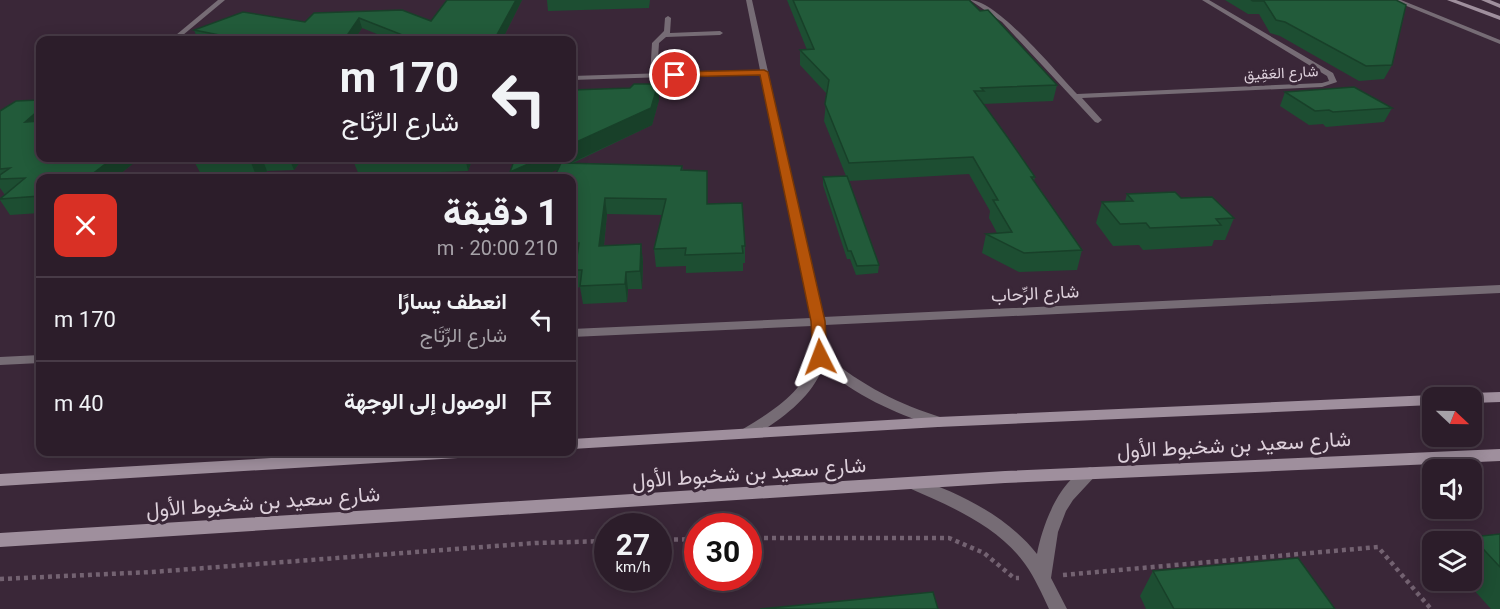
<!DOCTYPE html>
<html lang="ar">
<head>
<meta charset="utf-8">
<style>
	:root { --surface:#2c1d2a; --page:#342632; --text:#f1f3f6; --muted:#a6a2a8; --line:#483b47 }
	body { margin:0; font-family:Roboto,Vazirmatn,sans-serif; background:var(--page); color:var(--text); direction:rtl; height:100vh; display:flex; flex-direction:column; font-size:22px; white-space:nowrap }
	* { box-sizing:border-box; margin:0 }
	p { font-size:20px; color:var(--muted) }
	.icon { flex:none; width:33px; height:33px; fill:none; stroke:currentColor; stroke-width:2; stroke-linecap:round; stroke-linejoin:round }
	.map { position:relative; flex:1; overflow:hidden; direction:ltr }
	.drawer { position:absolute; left:36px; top:174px; width:540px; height:282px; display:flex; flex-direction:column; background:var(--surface); border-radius:12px; box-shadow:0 3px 15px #0003,0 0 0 2px var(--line); direction:rtl }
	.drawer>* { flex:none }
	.top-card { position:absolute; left:36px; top:36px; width:540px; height:126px; border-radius:12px; box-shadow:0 3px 15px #0003,0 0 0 2px var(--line); direction:rtl; background:#2c1d2a; color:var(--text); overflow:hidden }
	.needle { width:39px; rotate:112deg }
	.controls { position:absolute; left:1422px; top:387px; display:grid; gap:12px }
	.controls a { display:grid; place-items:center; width:60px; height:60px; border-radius:12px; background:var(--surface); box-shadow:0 3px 15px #0003,0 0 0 2px var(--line); font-size:30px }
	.speed { position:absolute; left:594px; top:513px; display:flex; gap:12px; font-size:30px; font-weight:700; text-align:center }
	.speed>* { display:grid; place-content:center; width:78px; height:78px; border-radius:50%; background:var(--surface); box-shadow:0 3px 15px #0003,0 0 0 2px var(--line); line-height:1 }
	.speed small { font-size:15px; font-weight:400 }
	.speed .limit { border:9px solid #d22; background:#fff; color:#111 }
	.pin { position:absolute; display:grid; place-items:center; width:51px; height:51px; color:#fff; margin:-26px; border:3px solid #fff; border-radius:50%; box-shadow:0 2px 6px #0007 }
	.me { position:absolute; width:66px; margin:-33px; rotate:357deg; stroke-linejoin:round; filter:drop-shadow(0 0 4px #0008) }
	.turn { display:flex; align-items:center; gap:21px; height:126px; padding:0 18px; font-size:27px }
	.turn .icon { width:78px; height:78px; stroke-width:2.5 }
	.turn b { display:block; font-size:42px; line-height:51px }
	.round { display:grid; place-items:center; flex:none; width:63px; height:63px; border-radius:12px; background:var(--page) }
	.head { display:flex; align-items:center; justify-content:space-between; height:102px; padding:0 18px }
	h1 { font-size:36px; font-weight:800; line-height:45px }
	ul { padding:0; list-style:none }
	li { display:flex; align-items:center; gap:18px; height:84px; padding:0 18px; border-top:2px solid var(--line) }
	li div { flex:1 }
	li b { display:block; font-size:22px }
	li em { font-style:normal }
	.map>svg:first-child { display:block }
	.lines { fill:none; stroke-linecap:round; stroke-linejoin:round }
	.path { stroke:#736271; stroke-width:4.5; stroke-dasharray:4 4; stroke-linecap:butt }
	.lane { fill:#766c75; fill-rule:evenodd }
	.street { fill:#766c75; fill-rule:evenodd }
	.secondary { fill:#9f8f9d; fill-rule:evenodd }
	.wall { fill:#1d4e32 }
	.shaded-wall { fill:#184029 }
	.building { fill:#225b3a; stroke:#184029; stroke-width:1.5 }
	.route { fill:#b45309; stroke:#753606; stroke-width:1.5 }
	.labels { text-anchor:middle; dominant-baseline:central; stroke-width:6; stroke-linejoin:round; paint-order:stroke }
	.far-street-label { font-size:15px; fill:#ddd0db; stroke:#3a2738 }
	.street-label { font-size:18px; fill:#ddd0db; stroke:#3a2738 }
	.near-street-label { font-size:21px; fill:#ddd0db; stroke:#3a2738 }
</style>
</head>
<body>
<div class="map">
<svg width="1500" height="609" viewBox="0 0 1500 609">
	<rect width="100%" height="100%" fill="#3a2738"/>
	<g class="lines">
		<g class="path">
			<path d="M748 538H949L984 553 1014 578H1019"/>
			<path d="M658 540 698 539"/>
			<path d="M1063 575 1378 547 1431 609"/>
			<path d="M0 579 152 572 535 543 608 541"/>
		</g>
		<path class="lane" d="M668 16 671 18 670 33 720 31 723 33 720 35 666 37 659 43 657 75 650 77 652 43 664 31 665 18Z"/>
		<g class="street">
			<path d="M218 0H225L177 40H170Z"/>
			<path d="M746 0H752L823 317 1500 285V293L825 325 827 356C862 386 899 404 943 418L945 422 943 426 938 427 933 426C893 412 856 396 823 367 811 399 781 419 753 437L748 438 743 437 741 433 743 429C771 412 805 392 813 358 816 348 813 336 812 326L572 337V329L811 318 761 74 572 80V76L760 70Z"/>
			<path d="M970 0C997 0 1057 73 1077 94L1322 83 1329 81 1327 76 1202 0H1209L1333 73 1337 82 1322 87 1082 98 1102 120 1098 123 1095 122 1002 22Z"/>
			<path d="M1392 0H1401L1500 40V44Z"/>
			<path d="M40 355V363L0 365V357Z"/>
			<path d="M1090 467 1095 469 1098 473 1073 500 1066 511 1058 532 1051 578 1067 609H1049C1042 594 1035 578 1025 564 998 526 950 506 909 488L906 484 909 480 914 478C959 492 1008 517 1037 554 1042 526 1060 477 1090 467Z"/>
		</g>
		<g class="secondary">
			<path d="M1447 0H1456L1500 16V20Z"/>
			<path d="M1481 0H1490L1500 4V8Z"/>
			<path d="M1500 392V402L1472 403V398H1465L1472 393Z"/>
			<path d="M1432 395 1437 398H1432V405L938 427 572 449V439L938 417Z"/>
			<path d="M1500 449V461L1005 483 0 547V533L1005 471Z"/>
			<path d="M373 452H465L463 456 458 458 0 486V474Z"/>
		</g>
	</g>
	<g class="wall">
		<path d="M522 0 502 40H392L362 28 354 40H198L194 30 305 22 314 13 431 21Z"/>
		<path d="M547 0H650L649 8 548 11Z"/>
		<path d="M787 0H969L1057 85 1053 101 983 104 1035 177 1034 181 1082 250 1077 270 1019 272 982 253 986 234 997 233 989 218 990 211 969 174 849 181 879 265 878 273 856 275 850 259H847L823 185V177L846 176 824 121 827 94 800 65V50H807Z"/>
		<path d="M1225 0H1396L1392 65 1384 79 1359 81 1280 36 1270 33 1259 14H1248Z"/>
		<path d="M658 84 659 100 652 125 571 164 682 166 683 170 708 204 745 246V263H743V271L686 273V266L656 267 654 249 662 215 607 214 604 246 641 244 643 262 642 289H628L627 302 583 304 580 287 577 288 575 270 576 261H572V178L558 169 539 178H511L510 172 630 88Z"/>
		<path d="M1285 92 1392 108 1384 122 1326 127 1323 124 1309 125 1280 106Z"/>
		<path d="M0 111 40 158H140L115 178H40V213L10 215 0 200V198L5 195 0 188Z"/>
		<path d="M200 158H303L294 170 267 171 261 178H203L195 163Z"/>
		<path d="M352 158H473L468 171 359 175Z"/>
		<path d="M1127 194 1181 198 1234 218 1225 240H1214L1212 246 1143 250 1139 245 1113 246 1096 223 1102 202 1125 201Z"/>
		<path d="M1500 534V609H1491L1465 580H1472V542H1468L1472 537Z"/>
		<path d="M1153 571 1335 609H1146L1140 596Z"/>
	</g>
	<g class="shaded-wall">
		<path d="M516 0H522L502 40H494Z"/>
		<path d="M359 18 362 28 354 40H344Z"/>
		<path d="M658 84 659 100 652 125 539 178H511L510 172 542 158H572V144Z"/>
		<path d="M40 109V131L25 122Z"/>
		<path d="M113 158H140L115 178H87Z"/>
		<path d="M252 158H262L267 171 261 178H257L250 160Z"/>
		<path d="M289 158H303L294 170Z"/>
		<path d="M465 158H473L468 171Z"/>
		<path d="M605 198 607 214 602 263 599 246Z"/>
		<path d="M641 244 643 262 642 289 640 271Z"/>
		<path d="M626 272 628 289 627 302 625 284Z"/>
	</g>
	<g class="building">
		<path d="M447 0H516L494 40H420L422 37 410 38 359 18 344 40H245L194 30 243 12 305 22 314 13 402 10 431 21Z"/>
		<path d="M793 0H969L980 11 988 10 1057 85 981 88 984 91H974L1008 138 1035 177H1031L1082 250 1024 253 986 234 1012 232 993 200H998L973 157 849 163 825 104 829 80 800 50 814 49Z"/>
		<path d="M1251 0H1396L1406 5 1392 65 1366 66 1285 22 1276 20 1264 1H1253Z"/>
		<path d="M634 84H658L651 108 572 144V90L630 88Z"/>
		<path d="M1354 87 1392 108 1333 112 1329 110 1315 111 1285 92Z"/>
		<path d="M40 100V109L25 122 40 121V158H113L87 178H40V196L0 199 25 178 0 179V175L10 168 0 169V111L16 101Z"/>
		<path d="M200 158H252L250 160 195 163Z"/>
		<path d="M515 158H542L510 172Z"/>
		<path d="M561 163 682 166 681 170 707 171V204L742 203 745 246H742L743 253 685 255 686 248 654 249 666 199 605 198 599 246 641 244 640 271 626 272 625 284 580 286 582 270H575L579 243H572V178H554Z"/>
		<path d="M847 176 879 265 857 266 851 251H848L823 177Z"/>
		<path d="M1175 192 1181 198 1212 197 1234 218 1216 219 1221 225 1150 228 1146 223 1120 224 1102 202 1133 201 1127 194Z"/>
		<path d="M1500 534V567L1472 537Z"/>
		<path d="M1298 558 1335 609H1174L1153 571Z"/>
		<path d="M933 592 938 609H760Z"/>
	</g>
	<path class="route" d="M764 70 768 72 825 321 827 357 820 362 813 357 811 321 760 75 675 77 671 75 675 72Z"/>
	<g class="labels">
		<g class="far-street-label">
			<text transform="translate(1281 73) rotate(-3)">شارع العَقِيق</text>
		</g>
		<g class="street-label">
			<text transform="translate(1035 293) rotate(-3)">شارع الرِّحاب</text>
		</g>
		<g class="near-street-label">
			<text transform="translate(1234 445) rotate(-3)">شارع سعيد بن شخبوط الأول</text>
			<text transform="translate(749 473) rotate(-4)">شارع سعيد بن شخبوط الأول</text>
			<text transform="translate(263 502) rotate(-4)">شارع سعيد بن شخبوط الأول</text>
		</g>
	</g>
</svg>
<div class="controls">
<a><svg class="needle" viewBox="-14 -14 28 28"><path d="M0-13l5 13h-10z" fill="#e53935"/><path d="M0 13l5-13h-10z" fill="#a6a2a8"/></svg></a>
<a><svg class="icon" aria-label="sound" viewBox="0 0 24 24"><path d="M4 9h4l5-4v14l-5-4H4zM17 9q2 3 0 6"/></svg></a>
<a><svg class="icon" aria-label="layers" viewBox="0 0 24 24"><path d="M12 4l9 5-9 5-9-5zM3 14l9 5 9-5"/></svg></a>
</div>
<div class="speed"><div>27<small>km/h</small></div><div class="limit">30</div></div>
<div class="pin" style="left:675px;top:75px;background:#d93025"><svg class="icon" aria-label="arrive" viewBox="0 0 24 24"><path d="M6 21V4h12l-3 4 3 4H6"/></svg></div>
<svg class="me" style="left:820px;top:357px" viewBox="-20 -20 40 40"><path d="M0-17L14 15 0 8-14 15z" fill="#b45309" stroke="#fff" stroke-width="4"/></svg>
<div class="top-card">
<div class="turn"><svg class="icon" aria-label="left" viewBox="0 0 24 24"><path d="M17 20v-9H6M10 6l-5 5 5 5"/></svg><div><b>170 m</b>شارع الرِّتَاج</div></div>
</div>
<section class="drawer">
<div class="head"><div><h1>1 دقيقة</h1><p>210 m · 20:00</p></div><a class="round" style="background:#d93025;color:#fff"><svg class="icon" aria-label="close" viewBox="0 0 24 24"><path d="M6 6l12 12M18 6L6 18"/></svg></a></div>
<ul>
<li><svg class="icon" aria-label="left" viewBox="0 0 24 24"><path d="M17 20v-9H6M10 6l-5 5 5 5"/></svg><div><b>انعطف يسارًا</b><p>شارع الرِّتَاج</p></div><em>170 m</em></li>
<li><svg class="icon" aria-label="arrive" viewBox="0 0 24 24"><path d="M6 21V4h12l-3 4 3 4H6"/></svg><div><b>الوصول إلى الوجهة</b></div><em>40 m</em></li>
</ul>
</section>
</div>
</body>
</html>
